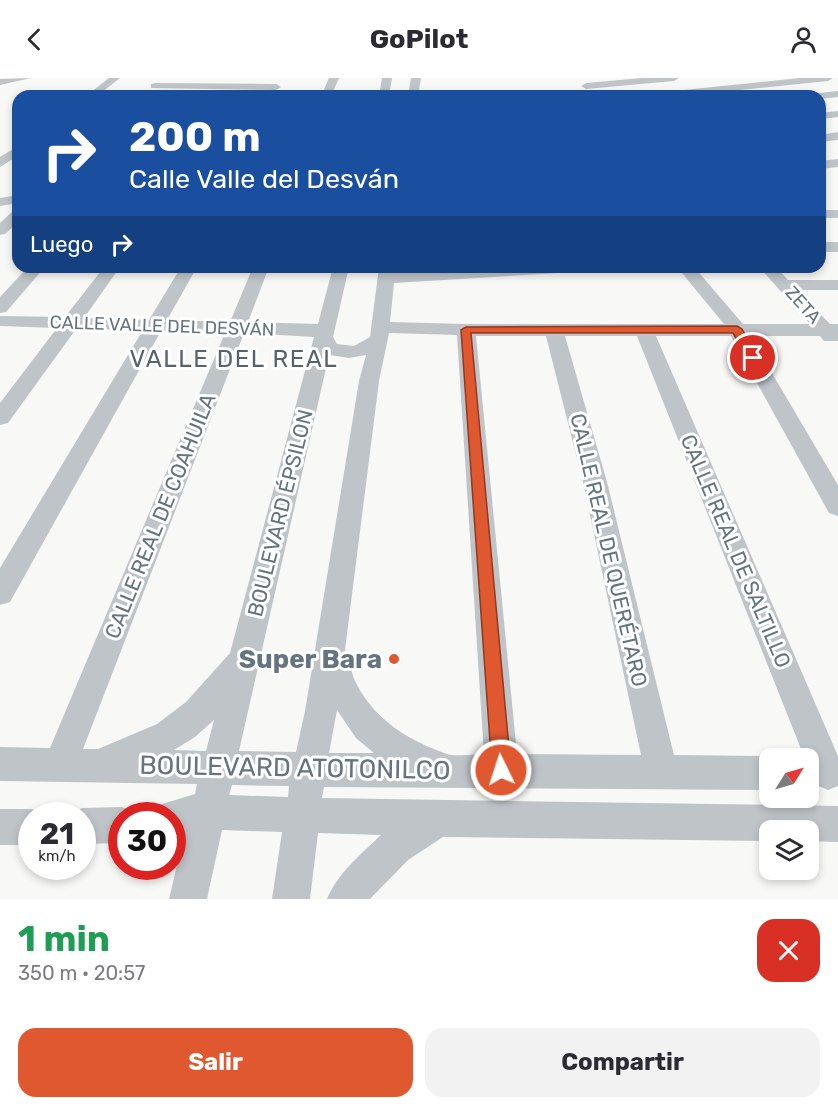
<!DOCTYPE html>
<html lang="es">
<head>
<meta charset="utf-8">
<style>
	:root { --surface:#fff; --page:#f2f2f3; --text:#2b2b33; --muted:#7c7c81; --accent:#e0582f }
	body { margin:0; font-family:Rubik,sans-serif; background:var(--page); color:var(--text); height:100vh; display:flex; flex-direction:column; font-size:22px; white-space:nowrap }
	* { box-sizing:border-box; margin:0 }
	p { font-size:20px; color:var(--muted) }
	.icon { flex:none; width:33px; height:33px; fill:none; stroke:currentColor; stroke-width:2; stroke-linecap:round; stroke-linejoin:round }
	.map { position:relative; height:821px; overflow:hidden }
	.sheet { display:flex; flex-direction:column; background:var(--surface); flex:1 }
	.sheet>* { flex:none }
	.banner { position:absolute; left:12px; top:12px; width:814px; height:183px; border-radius:18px; box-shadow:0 3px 9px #0003; background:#1a4fa0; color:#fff; overflow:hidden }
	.needle { width:39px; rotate:53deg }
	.controls { position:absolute; left:759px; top:670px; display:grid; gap:12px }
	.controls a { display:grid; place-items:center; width:60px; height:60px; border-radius:12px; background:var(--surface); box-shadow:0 3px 9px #0003; font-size:30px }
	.speed { position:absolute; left:18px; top:724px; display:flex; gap:12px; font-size:30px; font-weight:700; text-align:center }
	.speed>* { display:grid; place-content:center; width:78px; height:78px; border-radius:50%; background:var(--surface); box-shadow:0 3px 9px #0003; line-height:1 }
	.speed small { font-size:15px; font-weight:400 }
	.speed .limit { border:9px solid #d22; background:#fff; color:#111 }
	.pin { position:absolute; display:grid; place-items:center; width:51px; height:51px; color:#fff; margin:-26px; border:3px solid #fff; border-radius:50%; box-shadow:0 2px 6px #0007 }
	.me { position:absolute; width:66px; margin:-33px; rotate:356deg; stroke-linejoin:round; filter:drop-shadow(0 0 4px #0008) }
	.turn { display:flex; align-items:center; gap:21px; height:126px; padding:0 18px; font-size:27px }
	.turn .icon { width:78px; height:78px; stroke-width:2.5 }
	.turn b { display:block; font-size:42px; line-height:51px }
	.then { display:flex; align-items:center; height:57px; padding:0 18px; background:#0003; gap:12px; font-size:22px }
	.round { display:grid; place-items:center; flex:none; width:63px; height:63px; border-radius:18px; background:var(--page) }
	.overview { display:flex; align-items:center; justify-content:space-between; height:102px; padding:0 18px }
	h1 { font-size:36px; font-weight:700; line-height:45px; color:#1e9e55 }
	.button { display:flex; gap:12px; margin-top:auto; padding:12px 18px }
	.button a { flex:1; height:69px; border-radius:18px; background:var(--accent); color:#fff; font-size:24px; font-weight:700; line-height:69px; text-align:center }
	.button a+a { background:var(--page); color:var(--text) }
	header { display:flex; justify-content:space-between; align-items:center; height:78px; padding:0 18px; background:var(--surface); font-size:27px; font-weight:700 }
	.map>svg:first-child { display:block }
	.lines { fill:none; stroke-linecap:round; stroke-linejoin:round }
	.minor { fill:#bfc4c8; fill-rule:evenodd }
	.route { fill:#e0582f; stroke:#92391f; stroke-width:1.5 }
	.poi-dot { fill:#e0582f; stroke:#fff; stroke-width:2 }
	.labels { text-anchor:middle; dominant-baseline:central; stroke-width:6; stroke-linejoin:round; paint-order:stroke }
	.far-street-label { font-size:18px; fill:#647480; stroke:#fff }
	.street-label { font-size:21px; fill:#647480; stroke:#fff }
	.quarter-label { font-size:24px; letter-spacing:1.5px; fill:#56626c; stroke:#fff }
	.near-poi-label { font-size:26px; font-weight:bold; fill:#647480; stroke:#fff; text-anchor:end }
	.near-street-label { font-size:26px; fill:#647480; stroke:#fff }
</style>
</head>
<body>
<header><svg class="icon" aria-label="back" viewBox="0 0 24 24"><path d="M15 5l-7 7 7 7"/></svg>GoPilot<svg class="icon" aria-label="person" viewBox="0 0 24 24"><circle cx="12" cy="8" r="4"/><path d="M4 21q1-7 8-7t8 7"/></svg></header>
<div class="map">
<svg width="838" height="821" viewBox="0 0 838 821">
	<rect width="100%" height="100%" fill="#f8f8f6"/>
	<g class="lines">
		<g class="minor">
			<path d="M31 0 0 7V1Z"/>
			<path d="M109 0H120L97 18H86Z"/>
			<path d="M329 0H339L331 18H321Z"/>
			<path d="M382 0H392L389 18H379Z"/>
			<path d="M411 0H421L418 18H408Z"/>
			<path d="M642 0H679L674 3 586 11 581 8 586 5Z"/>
			<path d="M800 0H833L828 3 683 18H649L654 15Z"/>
			<path d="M155 5 276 6 281 9 276 12 151 10V6Z"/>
			<path d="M543 12 548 15 547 17H482L487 14Z"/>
			<path d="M838 13V19L820 21V18H814L819 15Z"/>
			<path d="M838 33V39L820 41V35Z"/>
			<path d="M838 54V62L820 64V57Z"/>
			<path d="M18 68V78L0 89V79Z"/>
			<path d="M838 81V89L820 91V83Z"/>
			<path d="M18 117V125L0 128V120Z"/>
			<path d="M18 132V144L5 156 0 157V145L13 133Z"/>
			<rect x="820" y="132" width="18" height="8"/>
			<rect x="820" y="164" width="18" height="10"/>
			<path d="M28 189H45L6 234 0 235V219Z"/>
			<path d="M104 189H120L84 240 149 242 181 189H197L167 242 230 244 253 189H269L248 244 318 246 333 189H349L333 259 337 266 354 268 370 259 379 189H395V195L490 189H582L574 194 394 205 390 244 466 246H724L677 189H694L743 246H810L759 189H776L788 202H838V212H797L830 246H838V263H824L820 258H750L838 407V438L829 435 731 258H656L838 678V708L828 712 816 707 808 689V681H805L637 258H565L607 404 674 677 770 678 777 681H770V712L324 709 322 720 838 728V764L808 763V753H770V763L443 759 408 782 370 821H327C338 795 361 776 381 757L318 755 310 821H272L282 754 222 752 207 821H169L185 754 172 758V738H155L159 727 195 716 197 706 0 703V669L50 670 225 255 161 253 10 524 0 527V490L143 252 76 251 8 345 0 347V325L57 250 0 248V238L65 239ZM244 255 314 259 230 575 186 624 157 646 98 671H83ZM389 255 457 257 484 676C474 676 456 679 447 676 410 663 376 643 357 607 351 596 350 583 345 572L379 303ZM476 258H546L583 404 641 677 517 676ZM329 277 349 280 366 277 359 303 305 633 296 674 239 673ZM337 632 356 660 374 675H329ZM214 642 206 673 174 672 195 659ZM232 707 289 708 288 719 229 717Z"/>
			<path d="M122 729 135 734 136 738H122V765L82 766V738H68L82 730Z"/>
			<path d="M0 731H32L45 736V738H32V767H0Z"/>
		</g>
	</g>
	<path class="route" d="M737 248 742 251 758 280 757 282H749L733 255H471L511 692 508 698 501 701 495 698 492 692 461 252 466 249Z"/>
	<circle class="poi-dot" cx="394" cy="581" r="6"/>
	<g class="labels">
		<g class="far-street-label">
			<text transform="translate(803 227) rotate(48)">ZETA</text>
			<text transform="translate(162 248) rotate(2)">CALLE VALLE DEL DESVÁN</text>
		</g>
		<g class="street-label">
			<text transform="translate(280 435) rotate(-76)">BOULEVARD ÉPSILON</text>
			<text transform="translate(160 438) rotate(-68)">CALLE REAL DE COAHUILA</text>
			<text transform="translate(609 472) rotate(77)">CALLE REAL DE QUERÉTARO</text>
			<text transform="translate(736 473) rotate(67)">CALLE REAL DE SALTILLO</text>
		</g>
		<g class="quarter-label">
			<text x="234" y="281">VALLE DEL REAL</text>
		</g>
		<g class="near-poi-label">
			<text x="382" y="581">Super Bara</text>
		</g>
		<g class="near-street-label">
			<text transform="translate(295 690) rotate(1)">BOULEVARD ATOTONILCO</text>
		</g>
	</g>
</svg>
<div class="controls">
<a><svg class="needle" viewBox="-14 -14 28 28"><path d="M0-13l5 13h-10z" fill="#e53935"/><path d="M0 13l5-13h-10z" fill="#7c7c81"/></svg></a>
<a><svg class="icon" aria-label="layers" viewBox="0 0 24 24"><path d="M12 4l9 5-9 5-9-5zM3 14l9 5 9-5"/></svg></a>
</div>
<div class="speed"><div>21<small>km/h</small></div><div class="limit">30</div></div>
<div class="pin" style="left:753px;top:280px;background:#d93025"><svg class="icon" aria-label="arrive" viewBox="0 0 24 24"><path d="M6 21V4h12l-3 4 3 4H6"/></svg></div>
<svg class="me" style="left:501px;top:692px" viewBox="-20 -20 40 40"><circle r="17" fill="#e0582f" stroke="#fff" stroke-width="3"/><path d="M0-11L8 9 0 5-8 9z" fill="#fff"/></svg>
<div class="banner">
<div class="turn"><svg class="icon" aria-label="right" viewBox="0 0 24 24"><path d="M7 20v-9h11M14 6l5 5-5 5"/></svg><div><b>200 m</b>Calle Valle del Desván</div></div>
<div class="then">Luego<svg class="icon" aria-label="right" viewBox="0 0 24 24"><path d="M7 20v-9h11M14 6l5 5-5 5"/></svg></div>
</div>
</div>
<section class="sheet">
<div class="overview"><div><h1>1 min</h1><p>350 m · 20:57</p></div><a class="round" style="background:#d93025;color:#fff"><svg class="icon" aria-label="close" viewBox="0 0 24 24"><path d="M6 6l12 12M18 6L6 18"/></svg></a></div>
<div class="button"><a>Salir</a><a>Compartir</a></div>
</section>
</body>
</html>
